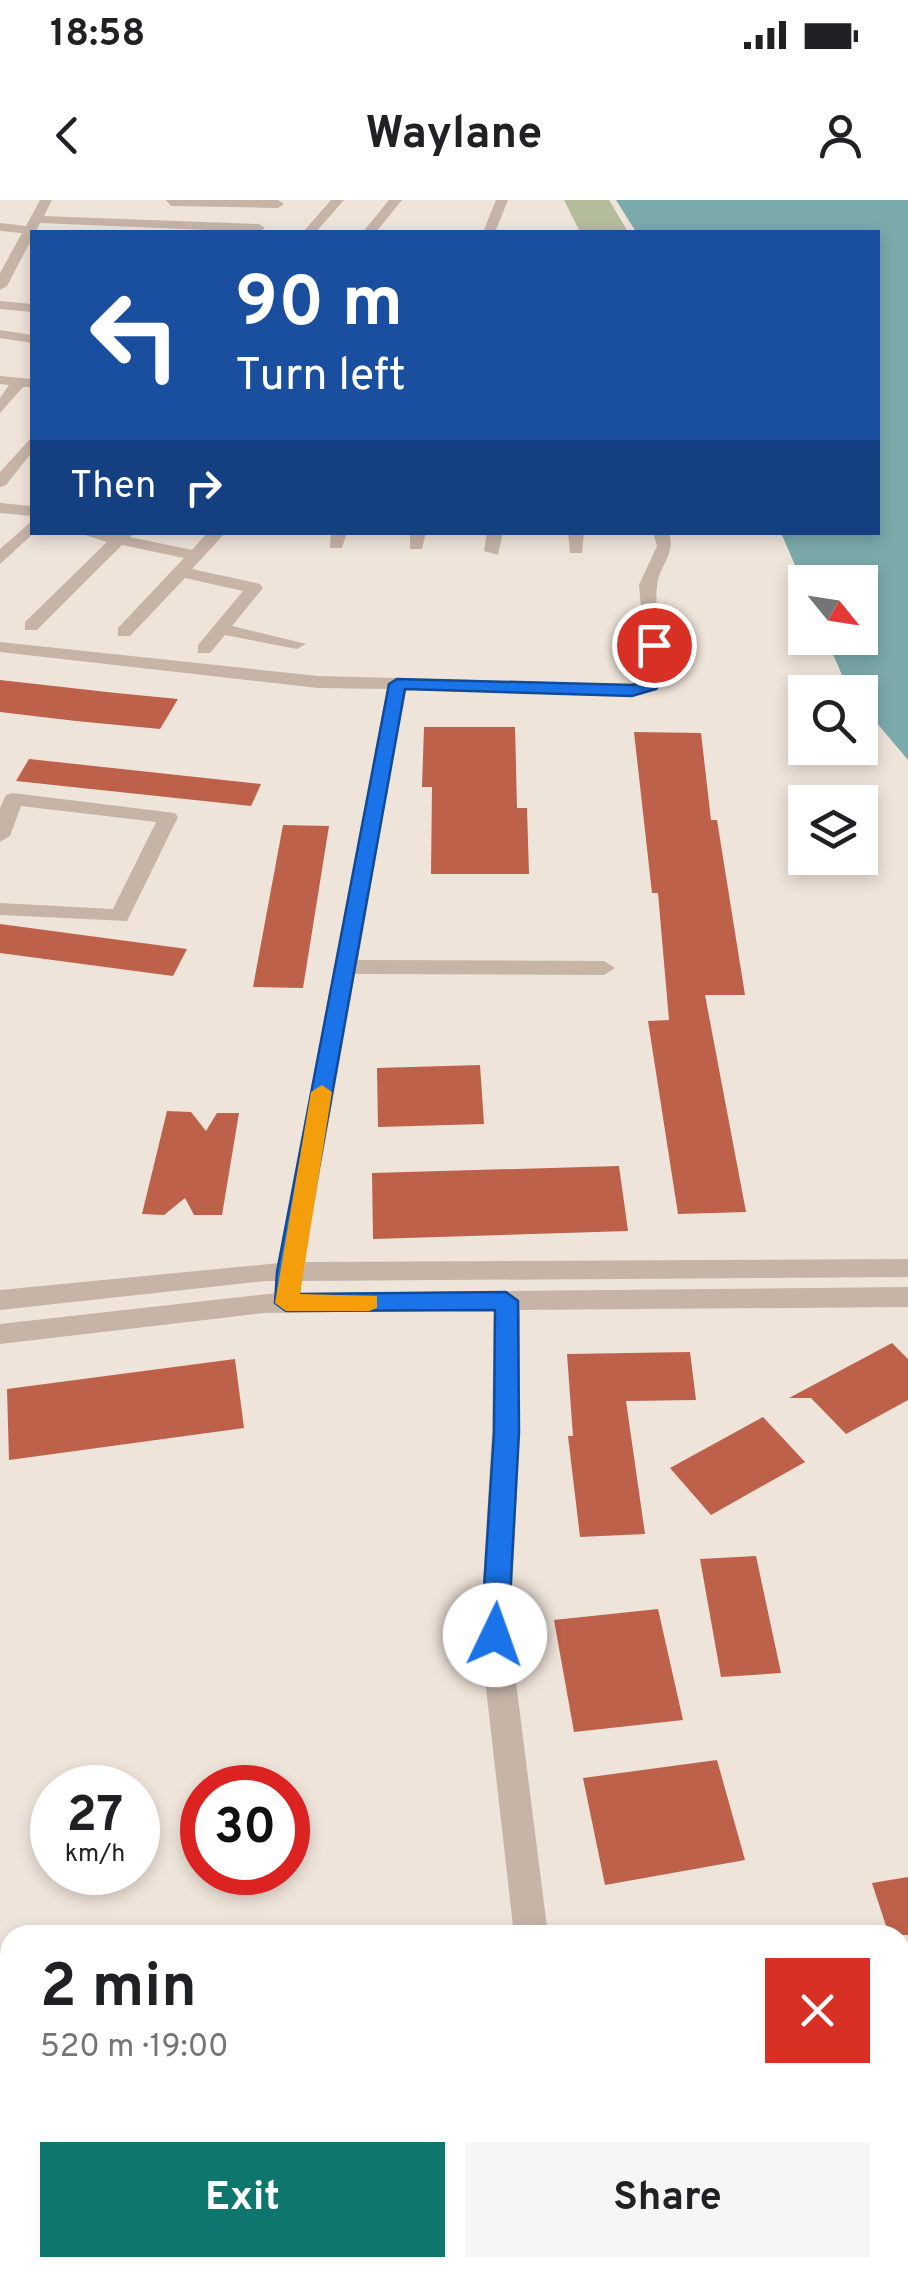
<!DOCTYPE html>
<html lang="en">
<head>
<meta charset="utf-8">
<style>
	:root { --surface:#fff; --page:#f6f6f6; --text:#202124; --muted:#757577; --accent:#0f766e }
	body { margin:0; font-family:Overpass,sans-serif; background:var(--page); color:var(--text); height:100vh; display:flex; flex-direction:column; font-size:38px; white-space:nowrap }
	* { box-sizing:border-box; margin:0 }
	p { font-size:32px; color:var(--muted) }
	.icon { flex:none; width:55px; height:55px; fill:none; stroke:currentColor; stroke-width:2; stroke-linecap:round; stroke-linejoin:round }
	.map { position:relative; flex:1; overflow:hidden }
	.drawer { position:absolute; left:0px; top:1725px; width:910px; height:352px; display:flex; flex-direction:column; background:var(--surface); border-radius:30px 30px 0 0; box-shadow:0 5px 15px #0003 }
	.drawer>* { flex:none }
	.banner { position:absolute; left:30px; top:30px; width:850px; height:305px; border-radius:0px; box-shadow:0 5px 15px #0003; background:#1a4fa0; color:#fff; overflow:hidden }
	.needle { width:65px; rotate:120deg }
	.buttons { position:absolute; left:788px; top:365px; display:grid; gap:20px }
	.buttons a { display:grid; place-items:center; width:90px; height:90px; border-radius:0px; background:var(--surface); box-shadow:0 5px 15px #0003; font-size:50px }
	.speed { position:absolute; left:30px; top:1565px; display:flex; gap:20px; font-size:50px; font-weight:700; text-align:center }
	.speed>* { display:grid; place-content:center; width:130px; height:130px; border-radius:50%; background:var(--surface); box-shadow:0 5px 15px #0003; line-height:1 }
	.speed small { font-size:25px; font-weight:400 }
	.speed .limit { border:15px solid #d22; background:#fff; color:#111 }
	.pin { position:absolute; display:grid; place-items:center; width:85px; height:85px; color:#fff; margin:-42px; border:5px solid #fff; border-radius:50%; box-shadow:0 2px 10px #0007 }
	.me { position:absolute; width:110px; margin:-55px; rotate:3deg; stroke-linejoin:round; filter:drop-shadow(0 0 8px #0008) }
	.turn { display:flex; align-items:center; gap:35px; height:210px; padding:0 40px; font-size:45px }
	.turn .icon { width:130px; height:130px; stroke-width:2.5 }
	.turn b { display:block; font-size:70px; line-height:85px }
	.then { display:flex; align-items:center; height:95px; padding:0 40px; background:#0003; gap:20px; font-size:38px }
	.round { display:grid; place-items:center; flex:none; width:105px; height:105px; border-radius:0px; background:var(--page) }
	.headline { display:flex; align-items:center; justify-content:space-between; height:170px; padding:0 40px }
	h1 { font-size:60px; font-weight:700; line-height:75px }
	.primary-button { display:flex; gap:20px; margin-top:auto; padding:20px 40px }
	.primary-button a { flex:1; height:115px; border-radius:0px; background:var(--accent); color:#fff; font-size:40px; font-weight:700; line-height:115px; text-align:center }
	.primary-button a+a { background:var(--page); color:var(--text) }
	.status { display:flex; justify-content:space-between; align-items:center; height:70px; padding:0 50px; background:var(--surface); direction:ltr }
	.status svg { height:28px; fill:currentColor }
	header { display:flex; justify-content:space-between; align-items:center; height:130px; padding:0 40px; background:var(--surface); font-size:45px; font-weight:700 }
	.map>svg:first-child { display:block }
	.green { fill:#b3bd9b }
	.water { fill:#7baaaa }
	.building { fill:#bd614a }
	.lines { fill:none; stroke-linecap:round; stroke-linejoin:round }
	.minor { fill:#c6b4a7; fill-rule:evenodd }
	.route { fill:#1a73e8; stroke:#114b97; stroke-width:2.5 }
	.slow { fill:#f59e0b }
</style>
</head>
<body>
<div class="status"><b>18:58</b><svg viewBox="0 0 49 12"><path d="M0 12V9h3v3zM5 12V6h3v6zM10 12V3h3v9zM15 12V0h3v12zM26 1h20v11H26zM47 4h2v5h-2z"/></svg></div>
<header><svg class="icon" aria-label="back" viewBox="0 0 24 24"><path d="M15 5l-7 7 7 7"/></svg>Waylane<svg class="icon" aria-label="person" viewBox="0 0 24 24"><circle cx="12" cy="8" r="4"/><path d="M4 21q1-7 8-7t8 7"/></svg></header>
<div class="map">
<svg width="908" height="2076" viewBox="0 0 908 2076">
	<rect width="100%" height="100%" fill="#efe4da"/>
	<path class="green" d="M564 0H609L628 32H580Z"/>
	<path class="water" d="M616 0H908V560L860 503V492L848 489 826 438H860V382H805V388L781 333 878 332V32H636Z"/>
	<g class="building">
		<path d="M0 480 116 493 178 499 160 529 76 521 0 512Z"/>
		<path d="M424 527H515L517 608H527L529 674H431L432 587H422Z"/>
		<path d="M634 532 701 533 711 620H717L745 795H705L746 1012 678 1014 648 821 669 820 658 693H652Z"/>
		<path d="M29 559 261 584 251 606 16 581Z"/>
		<path d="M283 625 329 626 303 788 253 787Z"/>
		<path d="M0 724 187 749 173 776 0 753Z"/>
		<path d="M480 865 484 924 378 927 377 868Z"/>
		<path d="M167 911 191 912 206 931 217 913H239L222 1015H194L185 998 164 1015 142 1014Z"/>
		<path d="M619 966 628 1031 373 1039 372 973Z"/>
		<path d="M892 1143 908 1159V1200L846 1234 811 1198H789Z"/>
		<path d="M690 1152 696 1200 626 1201 645 1334 580 1337 568 1236H573L567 1154Z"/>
		<path d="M235 1159 244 1228 9 1260 7 1189Z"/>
		<path d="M763 1217 805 1262 711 1315 670 1268Z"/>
		<path d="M756 1356 781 1473 721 1477 700 1359Z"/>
		<path d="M658 1409 683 1520 574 1532 554 1420Z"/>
		<path d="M717 1560 745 1660 605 1685 583 1578Z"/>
		<path d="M908 1677V1735H889L872 1683Z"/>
	</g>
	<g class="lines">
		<g class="minor">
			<path d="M40 0H52L44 16 259 24 265 28 259 32 40 23 7 86 0 90V73L22 33 0 31V23L26 26Z"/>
			<path d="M166 0H278L284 4 278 8 171 6Z"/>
			<path d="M331 0H344L316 32H303Z"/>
			<path d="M389 0H402L376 32H363Z"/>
			<path d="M496 0H508L495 32H483Z"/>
			<path d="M0 101 32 104V112L0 109Z"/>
			<path d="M0 130 32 135V143L0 138Z"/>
			<path d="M0 176 32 179V187H23L0 213V198L9 185 0 184Z"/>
			<path d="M32 237V252L6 285 0 287V272Z"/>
			<path d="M0 303 32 306V316L0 313Z"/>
			<path d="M32 321 35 332 0 364V349Z"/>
			<path d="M76 332H134L130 337 192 350 208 332H226L192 369 260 384 263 388 232 426 306 444 297 449 225 435 210 453H198V445L243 391 185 378 130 436H118V428L184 358 122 345 37 430H25V422L107 342Z"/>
			<path d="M331 332H347L342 348H330Z"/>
			<path d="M410 332H426L422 349H410Z"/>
			<path d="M487 332H503L498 355 484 351Z"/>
			<path d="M568 332H584L582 353H570Z"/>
			<path d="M653 332H669C676 355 659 365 657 386 652 420 676 459 658 490L633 496 405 490 358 760 604 761 615 768 604 775 355 774 304 1062 908 1059V1077L301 1081 297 1093 908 1087V1107L520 1110V1232L510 1435 548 1735H514L480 1435 492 1232 494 1110 264 1113 0 1144V1124L277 1093 275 1081H265L0 1110V1090L279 1063 387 489 318 488 0 452V442L318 476 633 484 644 482 647 475 639 385 657 346Z"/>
			<path d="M13 593 175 613 178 617 127 721 0 715V703L113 709 156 622 21 606 10 636 0 642V608L6 595Z"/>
			<path d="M10 2001V2037L0 2038V2002Z"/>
			<path d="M900 2009 908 2010V2046L900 2045Z"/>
			<path d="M538 2068H575L578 2076H540Z"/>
		</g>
	</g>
	<path class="route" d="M648 442 662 445 664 476 656 489 632 496 405 489 300 1072 299 1094 506 1092 518 1101 519 1232 508 1435 504 1443H485L481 1435 494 1232 495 1110 286 1111 275 1103 277 1072 389 484 397 479 632 485 644 482Z"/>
	<path class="slow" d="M322 885 332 892 300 1094 377 1096V1108L369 1111H286L275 1103 311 892Z"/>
</svg>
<div class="buttons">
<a><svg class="needle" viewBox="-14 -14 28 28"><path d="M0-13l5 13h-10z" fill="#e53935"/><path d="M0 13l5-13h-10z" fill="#757577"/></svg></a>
<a><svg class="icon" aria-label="search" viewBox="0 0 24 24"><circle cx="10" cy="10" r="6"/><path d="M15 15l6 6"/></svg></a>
<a><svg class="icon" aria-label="layers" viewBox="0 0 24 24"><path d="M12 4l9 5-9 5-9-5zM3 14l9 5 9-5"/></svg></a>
</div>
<div class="speed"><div>27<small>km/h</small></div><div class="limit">30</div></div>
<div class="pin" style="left:654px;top:445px;background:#d93025"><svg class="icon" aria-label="arrive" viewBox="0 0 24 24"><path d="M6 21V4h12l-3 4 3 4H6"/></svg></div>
<svg class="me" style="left:495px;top:1435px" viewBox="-20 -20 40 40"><circle r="19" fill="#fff"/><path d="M0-13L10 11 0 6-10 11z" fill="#1a73e8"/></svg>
<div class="banner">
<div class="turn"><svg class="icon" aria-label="left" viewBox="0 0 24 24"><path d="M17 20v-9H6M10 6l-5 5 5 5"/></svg><div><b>90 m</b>Turn left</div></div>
<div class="then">Then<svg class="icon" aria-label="right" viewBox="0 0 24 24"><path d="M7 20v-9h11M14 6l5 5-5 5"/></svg></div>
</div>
<section class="drawer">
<div class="headline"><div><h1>2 min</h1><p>520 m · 19:00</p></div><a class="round" style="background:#d93025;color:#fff"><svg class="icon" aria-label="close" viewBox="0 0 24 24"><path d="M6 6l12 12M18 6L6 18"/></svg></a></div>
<div class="primary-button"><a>Exit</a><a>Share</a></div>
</section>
</div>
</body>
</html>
